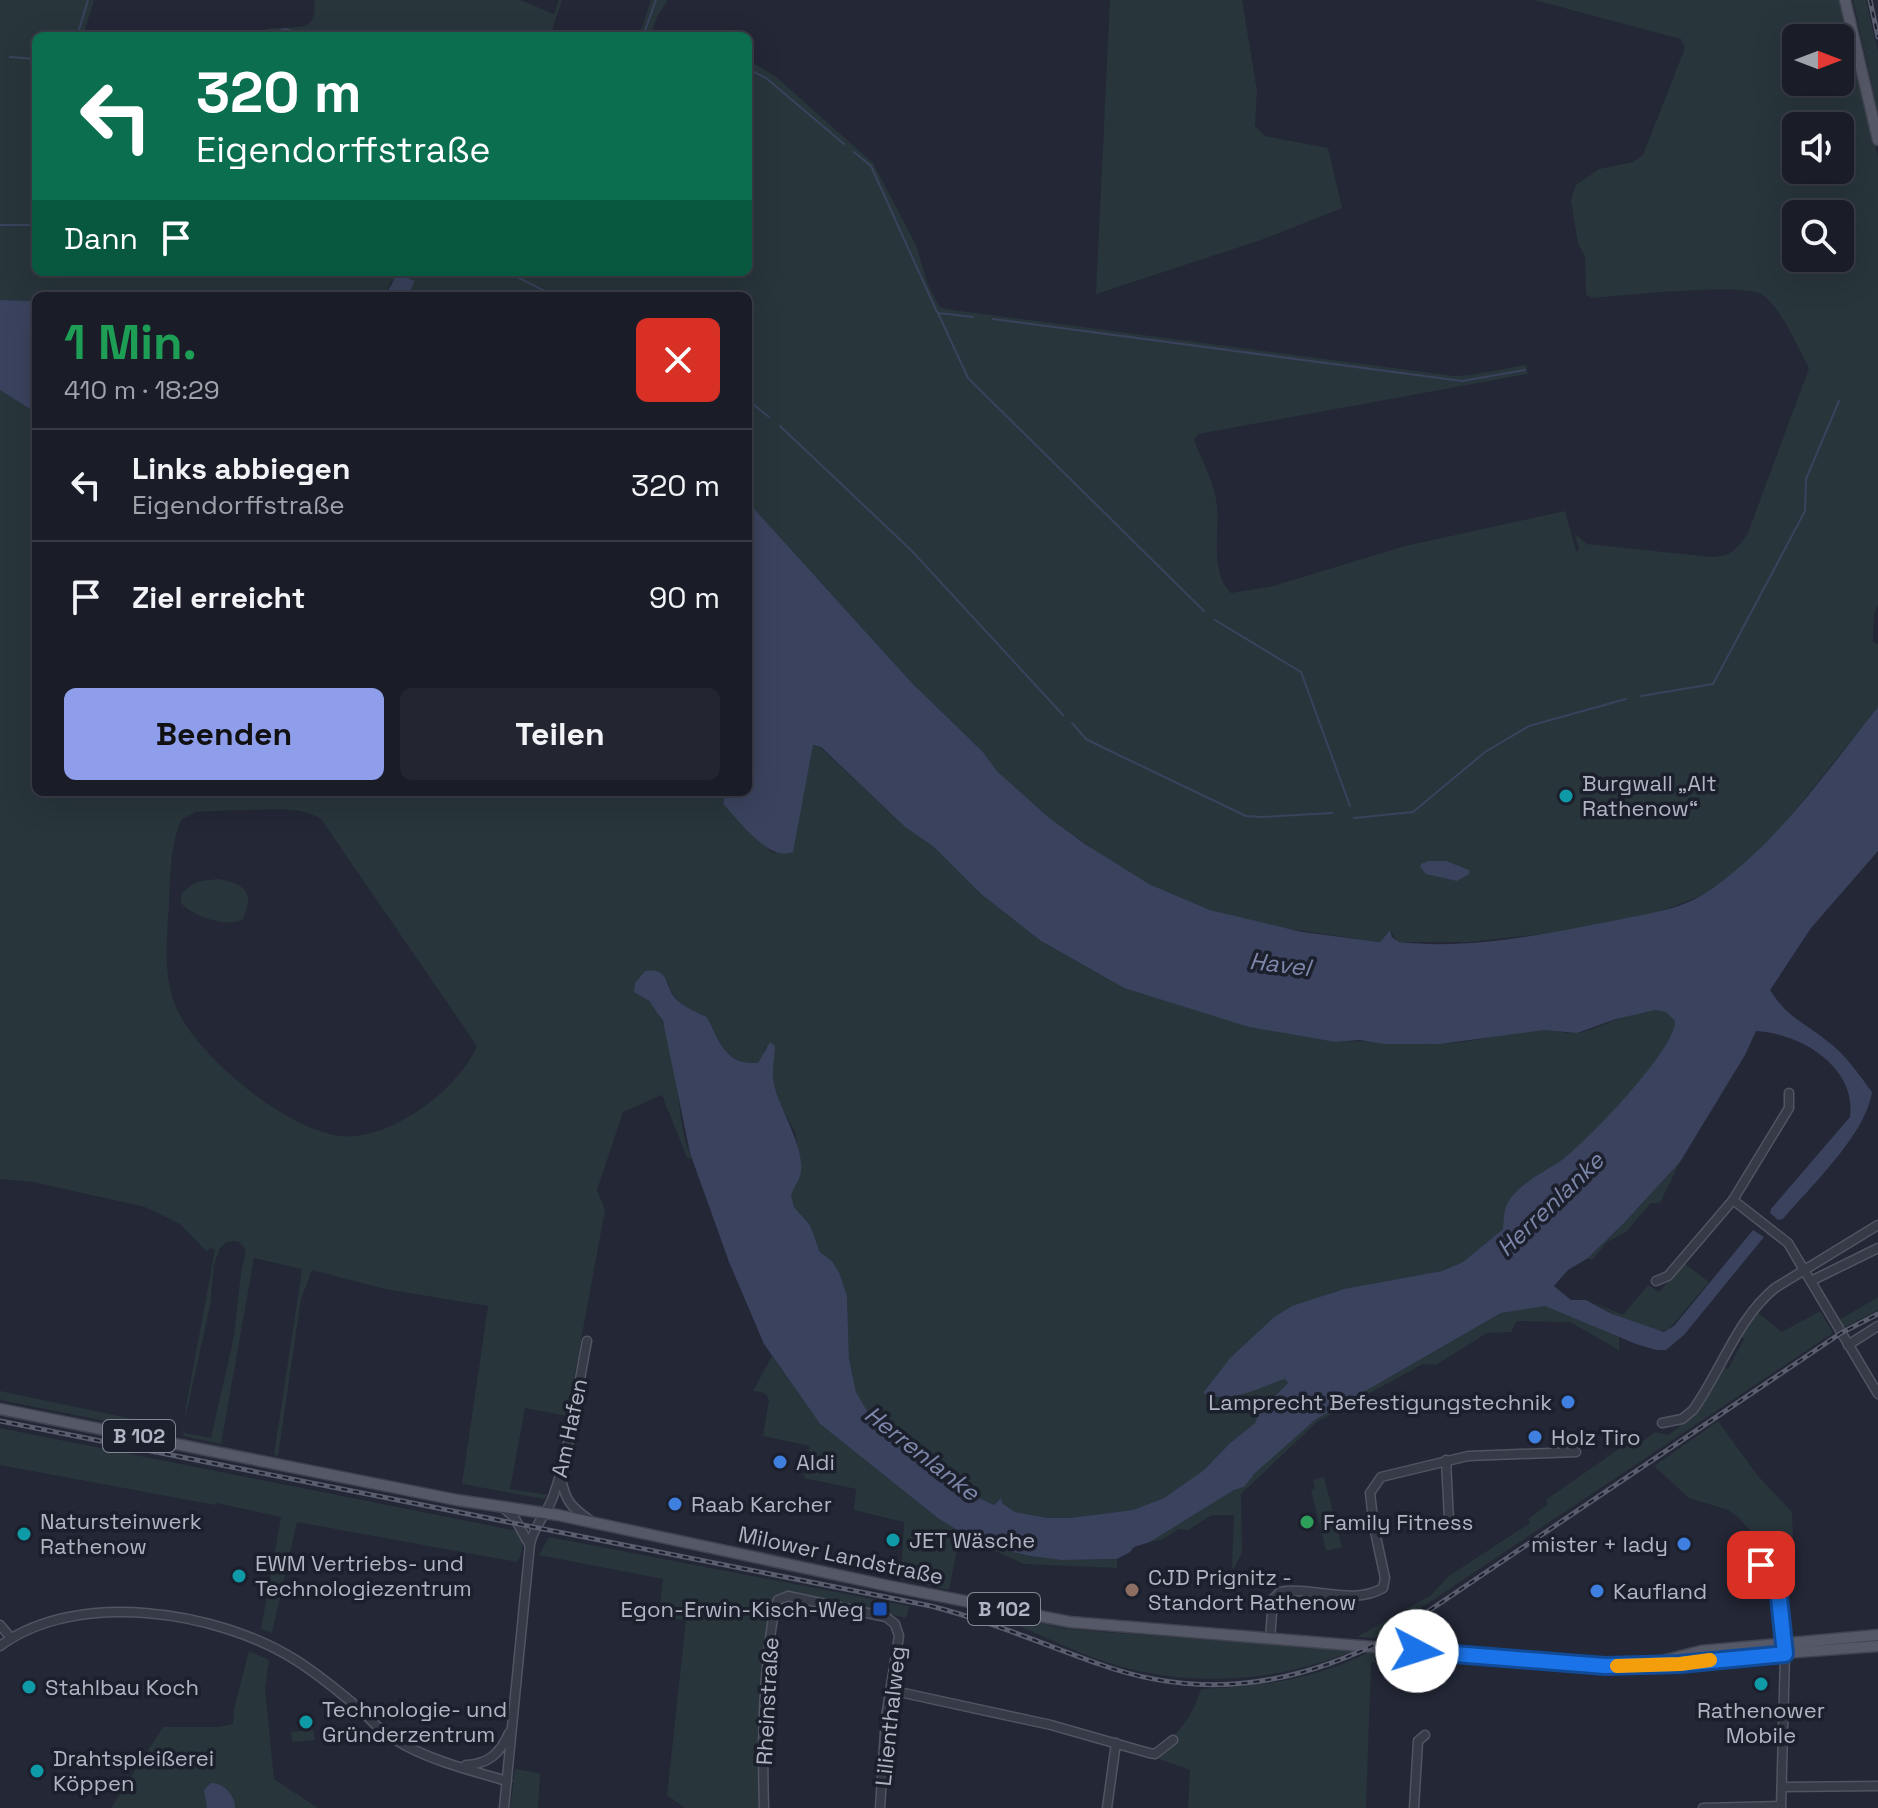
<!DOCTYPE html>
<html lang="de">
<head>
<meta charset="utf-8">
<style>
	:root { --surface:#1a1d28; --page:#232630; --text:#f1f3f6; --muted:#9fa2a8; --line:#383b45; --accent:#8e9eeb }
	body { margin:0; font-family:"Space Grotesk",sans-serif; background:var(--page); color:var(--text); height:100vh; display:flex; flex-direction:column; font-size:30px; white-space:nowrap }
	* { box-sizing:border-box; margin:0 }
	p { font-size:26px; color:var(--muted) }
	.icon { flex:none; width:44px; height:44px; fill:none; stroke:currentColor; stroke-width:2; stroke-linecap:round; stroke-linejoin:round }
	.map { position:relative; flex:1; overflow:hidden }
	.sheet { position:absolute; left:32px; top:292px; width:720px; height:504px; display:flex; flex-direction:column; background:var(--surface); border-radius:12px; box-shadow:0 8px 32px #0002,0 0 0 2px var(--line) }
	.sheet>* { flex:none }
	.banner { position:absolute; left:32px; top:32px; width:720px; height:244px; border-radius:12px; box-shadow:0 8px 32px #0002,0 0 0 2px var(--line); background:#0b6e4f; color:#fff; overflow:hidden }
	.needle { width:52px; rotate:90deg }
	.controls { position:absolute; left:1782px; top:24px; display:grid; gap:16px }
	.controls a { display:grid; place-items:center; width:72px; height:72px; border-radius:12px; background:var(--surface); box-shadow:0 8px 32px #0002,0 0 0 2px var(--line); font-size:40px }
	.pin { position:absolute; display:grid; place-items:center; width:68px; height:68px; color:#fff; margin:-34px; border-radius:16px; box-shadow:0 4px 12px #0006 }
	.me { position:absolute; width:88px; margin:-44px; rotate:95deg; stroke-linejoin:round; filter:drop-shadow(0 0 6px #0008) }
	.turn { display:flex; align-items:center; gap:28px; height:168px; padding:0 32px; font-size:36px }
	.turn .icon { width:104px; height:104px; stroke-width:2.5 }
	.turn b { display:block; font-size:56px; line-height:68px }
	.then { display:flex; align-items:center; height:76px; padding:0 32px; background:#0003; gap:16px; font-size:30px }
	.round { display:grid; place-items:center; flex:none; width:84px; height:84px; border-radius:12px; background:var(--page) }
	.summary { display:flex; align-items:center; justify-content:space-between; height:136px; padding:0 32px }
	h1 { font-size:48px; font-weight:600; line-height:60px; color:#1e9e55 }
	.primary-button { display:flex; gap:16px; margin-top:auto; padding:16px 32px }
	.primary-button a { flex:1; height:92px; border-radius:12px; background:var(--accent); color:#111; font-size:32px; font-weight:600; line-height:92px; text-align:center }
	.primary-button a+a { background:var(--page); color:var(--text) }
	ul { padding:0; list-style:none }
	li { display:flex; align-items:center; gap:24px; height:112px; padding:0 32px; border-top:2px solid var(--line) }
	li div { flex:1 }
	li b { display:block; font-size:30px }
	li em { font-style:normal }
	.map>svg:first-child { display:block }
	.green { fill:#28353a; fill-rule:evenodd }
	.water { fill:#3a425d }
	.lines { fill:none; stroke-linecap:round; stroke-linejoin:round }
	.stream { stroke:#3a425d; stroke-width:2 }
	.minor-casing { stroke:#515462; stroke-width:11 }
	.major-casing { stroke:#404350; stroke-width:13 }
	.minor { stroke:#373a47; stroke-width:8 }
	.major { stroke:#555867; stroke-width:10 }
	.rail-casing { stroke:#595d6e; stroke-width:5 }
	.rail { stroke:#1c1f2c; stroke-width:2; stroke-dasharray:6; stroke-linecap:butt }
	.route-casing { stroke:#114b97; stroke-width:20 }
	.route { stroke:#1a73e8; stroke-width:14 }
	.slow { stroke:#f59e0b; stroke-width:14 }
	.culture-dot { fill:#0f9aa8; stroke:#1c1f2c; stroke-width:3 }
	.shop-dot { fill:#3f7fe0; stroke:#1c1f2c; stroke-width:3 }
	.leisure-dot { fill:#2e9e5b; stroke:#1c1f2c; stroke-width:3 }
	.education-dot { fill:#8d6e63; stroke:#1c1f2c; stroke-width:3 }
	.transit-dot { fill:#1a4fb4; stroke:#1c1f2c; stroke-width:3 }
	.labels { text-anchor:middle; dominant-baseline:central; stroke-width:7; stroke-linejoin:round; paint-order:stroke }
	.shield { fill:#1c1f2c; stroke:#848796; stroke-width:2 }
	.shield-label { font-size:20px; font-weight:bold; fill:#b1b4c3 }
	.poi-label { font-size:22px; fill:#b1b4c3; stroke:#1c1f2c; text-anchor:start }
	.street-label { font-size:22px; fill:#b1b4c3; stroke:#1c1f2c }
	.water-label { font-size:24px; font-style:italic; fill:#7c86a8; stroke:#1c1f2c }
</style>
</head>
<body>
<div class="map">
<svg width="1878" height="1808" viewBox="0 0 1878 1808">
	<rect width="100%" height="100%" fill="#232736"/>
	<g class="green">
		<path d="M0 0H94L83 36H36V272H748V60L775 76 873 163 916 245 928 285 939 306 945 309 1454 376 1470 375 1526 365 1528 374 1198 434 1194 440C1202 461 1215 483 1217 506 1220 534 1209 571 1231 593L1273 586 1405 546 1565 511 1576 551 1579 550 1575 534 1587 544 1712 557C1732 556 1737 549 1748 533L1809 368C1798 348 1781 308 1763 295 1744 282 1620 296 1591 298L1586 294 1585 256 1578 244 1571 200 1576 185 1599 169 1633 162 1643 155 1685 48 1681 39 1534 0H1841L1878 157V605L1874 613 1873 642 1878 644V707L1777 833 1737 870 1701 896 1658 912 1577 930 1469 942H1398L1390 930 1380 942 1282 928 1210 910 1149 884 1103 856 1047 816 997 771 983 752 911 682 748 502V296H408L415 281H391L385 296H36V301L0 300ZM1796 38H1840V82H1796ZM1796 126H1840V170H1796ZM1796 214H1840V258H1796Z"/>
		<path d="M318 0H520L554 14 559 0H562L550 36H247C253 34 260 30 267 29 290 24 319 37 314 1Z"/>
		<path d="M651 0H668L658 15 650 36H639Z"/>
		<path d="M1110 0H1242L1257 91 1255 126 1265 136 1328 148 1342 208 1261 240 1096 294Z"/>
		<path d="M1853 0H1866L1878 51V111Z"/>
		<path d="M0 390 36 413V792H726L723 804 771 852 790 854 812 745 820 747 905 827 934 847 981 894 1041 941 1124 988 1336 1042C1371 1039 1405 1046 1441 1044 1475 1042 1510 1031 1545 1030 1555 1030 1566 1034 1576 1033 1603 1030 1643 1000 1670 1014L1675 1021V1029C1658 1066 1596 1134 1563 1159 1549 1169 1522 1182 1513 1195 1506 1206 1504 1217 1503 1229L1463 1262 1442 1271 1336 1291 1273 1318 1231 1357 1227 1398 1285 1379 1288 1383 1259 1412 1255 1423 1229 1444 1204 1470 1164 1498 1133 1510 1069 1518H1048L1015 1512 1002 1503 994 1505 963 1491 961 1481 933 1467 879 1431 856 1392 849 1359 847 1296 839 1272 832 1261 820 1252 810 1225 794 1207 790 1196 800 1158 795 1132 780 1104 774 1085 772 1073 775 1050 765 1047 762 1059 758 1063C725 1064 720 1042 707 1017 689 1009 672 1002 668 981L639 995C684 1017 671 1116 692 1159L687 1158 662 1095 623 1112 597 1190 605 1210 567 1416 525 1408 510 1489 549 1495 544 1499 462 1484 488 1306 385 1289 312 1270 301 1299 278 1456 274 1455 302 1269 254 1258 221 1444 183 1436 186 1406 215 1250 210 1248 207 1252 180 1224 145 1207 33 1182 0 1179ZM235 810C261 811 299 804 321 819L477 1046C458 1090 390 1141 341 1136 286 1130 192 1053 174 1002 163 972 167 936 169 905 170 877 170 846 181 820L196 812ZM233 1241 239 1242 246 1250 241 1272 234 1336 211 1438 185 1433 183 1428 210 1306 214 1264 220 1248 227 1242Z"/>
		<path d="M219 879C245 884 256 893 242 920 224 927 194 917 181 903V894C194 881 202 880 219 879Z"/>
		<path d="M1680 1162 1660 1203H1651L1626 1232 1607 1242 1592 1260 1588 1258 1624 1223Z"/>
		<path d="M1684 1263 1709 1282 1668 1330C1650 1335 1611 1314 1595 1303L1623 1315 1648 1285 1659 1292Z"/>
		<path d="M1878 1297V1310L1843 1328 1839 1320Z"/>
		<path d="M1531 1299 1619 1337V1350L1570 1322 1517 1321 1511 1332 1487 1333 1436 1365 1423 1364 1317 1422 1241 1494 1242 1553 1234 1568H1232L1234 1515H1212L1188 1530 1179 1529 1161 1540 1150 1542 1234 1490 1244 1487 1254 1473 1315 1420 1501 1313 1516 1310Z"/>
		<path d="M1820 1311 1833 1333 1376 1638 1357 1637 1431 1595 1449 1576 1530 1523 1528 1519 1547 1505V1499L1623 1446 1641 1442 1655 1432 1668 1435C1695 1418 1708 1394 1724 1367L1728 1369 1744 1339 1741 1336 1757 1312 1782 1332Z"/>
		<path d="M772 1356 820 1424 939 1519 967 1536 999 1549 1030 1556 1061 1560 1117 1559V1568L1024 1564 960 1535 949 1590 901 1580 904 1522 854 1510 856 1489 804 1478 810 1446 763 1436 769 1400 765 1393 753 1391Z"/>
		<path d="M0 1391 176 1428 175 1435 0 1400Z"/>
		<path d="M1718 1421 1758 1476 1792 1512 1793 1537 1785 1542 1765 1547 1738 1517 1728 1510 1689 1498 1654 1466Z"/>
		<path d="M0 1428 518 1531C525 1542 523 1552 517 1562L297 1522 272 1633 261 1629 281 1517 216 1503 215 1505 0 1465Z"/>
		<path d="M1324 1477 1342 1547 1326 1551 1311 1490 1315 1489 1313 1480Z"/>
		<path d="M549 1537 909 1606 906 1618 790 1593 773 1605 764 1651 761 1808H685L667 1795 686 1621 659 1616 663 1579 539 1555Z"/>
		<path d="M996 1612 1065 1629 1354 1651C1273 1683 1187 1689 1103 1661 1067 1649 1032 1631 996 1616Z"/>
		<path d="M249 1651 269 1660 265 1689 274 1779 318 1808H111L163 1727H218L233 1724 234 1709Z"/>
		<path d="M1369 1652 1390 1653 1388 1658H1403L1371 1663 1366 1808H1188L1190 1770 1151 1756C1156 1745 1167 1742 1175 1734 1189 1720 1195 1707 1201 1689 1259 1686 1316 1680 1369 1652Z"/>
		<path d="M313 1729 315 1740 292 1742 291 1732Z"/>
		<path d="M515 1769 540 1773 538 1808H510Z"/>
	</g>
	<g class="water">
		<path d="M400 275 415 281 408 296H385L396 276Z"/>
		<path d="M0 300 36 301V413L0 390Z"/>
		<path d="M748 502 911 682 983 752 997 771 1047 816 1085 844 1149 884 1210 910 1302 932 1380 942 1390 930 1392 937 1399 942C1471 950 1546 934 1617 920 1645 914 1679 910 1704 894 1776 846 1825 773 1878 707V851L1811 928 1770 990C1788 1018 1802 1021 1826 1040 1845 1054 1858 1073 1872 1092 1866 1134 1811 1186 1783 1219L1778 1220 1770 1213 1771 1209 1850 1117C1857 1066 1799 1033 1756 1031L1745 1055 1680 1162 1624 1223 1588 1258 1568 1270 1554 1286 1571 1300H1586L1612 1314 1664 1332 1674 1326 1753 1230 1764 1237 1684 1335 1666 1350H1656L1636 1344 1545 1306 1501 1313 1315 1420 1255 1473 1244 1487 1234 1490 1150 1542 1134 1547 1130 1552 1117 1559 1061 1560 1030 1556 999 1549 967 1536 939 1519 820 1424 764 1344 729 1262 690 1153 663 1021 649 1001 634 992 635 983 645 971C671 967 664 988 677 1000 686 1008 696 1012 707 1017 720 1042 725 1065 758 1063L770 1042 775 1046C775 1059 771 1071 774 1084 779 1109 810 1155 799 1179 796 1185 793 1189 791 1196L794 1207 810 1225 820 1252 832 1261 839 1272 847 1296 849 1359 856 1392 879 1431 933 1467 961 1481 964 1491 994 1505 1001 1498 1002 1503 1015 1512 1048 1518H1069L1133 1510 1164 1498 1204 1470 1229 1444 1255 1423 1259 1412 1288 1383 1285 1379C1260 1387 1228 1405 1203 1393L1231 1357 1273 1318 1292 1306 1344 1289 1442 1271 1463 1262 1503 1229C1504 1216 1503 1207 1513 1195 1525 1180 1548 1170 1563 1159 1588 1140 1676 1049 1675 1021L1666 1012 1655 1010 1616 1019 1577 1033 1544 1030 1440 1044H1384L1359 1040 1336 1042 1249 1027 1124 988 1041 941 981 894 934 847 905 827 821 747 813 745 793 852C769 863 739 820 723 804L726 792H748Z"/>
		<path d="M1428 861H1446L1469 870V874L1457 881 1426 874 1420 867 1421 864Z"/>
		<path d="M211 1783C224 1783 235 1795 235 1808H207L204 1790Z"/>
	</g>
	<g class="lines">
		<g class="stream">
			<path d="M77 36 88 0"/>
			<path d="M258 36 286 29 308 36"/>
			<path d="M643 36 656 0"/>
			<path d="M10 57 36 59"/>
			<path d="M748 69 766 78 844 144"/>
			<path d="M854 152 871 166 937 312"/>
			<path d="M0 225H36"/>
			<path d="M507 272 555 296"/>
			<path d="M973 317 938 313 968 378 1204 611"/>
			<path d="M993 319 1462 381 1525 370"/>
			<path d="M748 400 769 417"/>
			<path d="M780 426 912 551 1063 715"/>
			<path d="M1215 620 1301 672 1350 806"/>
			<path d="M1641 696 1713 684 1805 511 1806 479 1839 401"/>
			<path d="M1072 723 1086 739 1104 748 1246 816 1262 817 1332 813"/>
			<path d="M1354 818 1413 812 1485 752 1529 726 1626 699"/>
		</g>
		<g class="minor-casing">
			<g id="minor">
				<path d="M1733 1200 1788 1243 1878 1394"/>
				<path d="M1656 1281 1668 1276 1733 1200 1789 1108V1093"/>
				<path d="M1811 1281 1878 1248"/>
				<path d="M1848 1345 1878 1326"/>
				<path d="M1662 1423 1682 1419 1693 1410C1721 1371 1737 1319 1775 1288L1878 1225"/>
				<path d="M1446 1460 1449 1520"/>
				<path d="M561 1479C566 1502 571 1507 591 1521"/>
				<path d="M502 1507 514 1517 529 1544"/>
				<circle cx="1775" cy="1566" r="13"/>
				<path d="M1777 1579 1785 1654 1781 1808"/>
				<path d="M0 1625 11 1638"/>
				<path d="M1270 1639 1273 1599 1280 1592C1313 1586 1353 1606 1383 1588L1385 1578 1374 1527 1370 1493 1381 1477 1468 1456 1576 1452"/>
				<path d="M0 1646C77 1589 217 1611 294 1659 318 1674 341 1693 362 1711 372 1721 381 1732 394 1739 428 1760 469 1770 507 1781"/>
				<path d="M890 1690 1051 1725 1149 1753 1155 1754 1173 1740"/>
				<path d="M466 1765C488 1764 500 1754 509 1733"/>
				<path d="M1782 1787 1878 1786"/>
				<path d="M504 1808 530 1544C535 1522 548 1514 554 1494 571 1445 577 1391 587 1341"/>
				<path d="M764 1808C762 1740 763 1672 775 1606L778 1600 788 1596 886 1617 895 1624 899 1636 886 1717 880 1808"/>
				<path d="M1107 1808 1116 1743"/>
				<path d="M1414 1808 1418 1741 1425 1735"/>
				<path d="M1703 1808 1781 1806"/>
			</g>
		</g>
		<g class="major-casing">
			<g id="major">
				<path d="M1845 0 1878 140"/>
				<path d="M0 1409 457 1500 558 1515 889 1586 1070 1622 1605 1666 1680 1664 1746 1656 1878 1646"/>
				<path d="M1662 1661 1701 1651 1878 1635"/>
			</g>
		</g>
		<use href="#minor" class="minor"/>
		<use href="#major" class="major"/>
		<g class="rail-casing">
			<g id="rail">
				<path d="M1870 0 1878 37"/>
				<path d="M0 1421 931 1606C989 1621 1043 1644 1099 1664 1201 1701 1296 1686 1390 1637L1841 1333 1878 1314"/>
			</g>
		</g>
		<use href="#rail" class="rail"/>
	</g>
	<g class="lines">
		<g class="route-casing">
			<path id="route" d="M1417 1651 1605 1666 1680 1664 1785 1654 1777 1579 1765 1576 1761 1565"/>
		</g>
		<use href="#route" class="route"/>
		<path class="slow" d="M1617 1666 1680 1664 1710 1660"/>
	</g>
	<g class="culture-dot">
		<circle cx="1566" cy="796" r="8"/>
		<circle cx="24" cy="1534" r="8"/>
		<circle cx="893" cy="1540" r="8"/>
		<circle cx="239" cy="1576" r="8"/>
		<circle cx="1761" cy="1684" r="8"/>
		<circle cx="29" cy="1687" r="8"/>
		<circle cx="306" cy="1722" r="8"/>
		<circle cx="37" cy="1771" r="8"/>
	</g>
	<g class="shop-dot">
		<circle cx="1568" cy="1402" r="8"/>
		<circle cx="1535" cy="1437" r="8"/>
		<circle cx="780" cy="1462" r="8"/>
		<circle cx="675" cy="1504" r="8"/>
		<circle cx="1684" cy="1544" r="8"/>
		<circle cx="1597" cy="1591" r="8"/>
	</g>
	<circle class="leisure-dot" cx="1307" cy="1522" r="8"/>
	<circle class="education-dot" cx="1132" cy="1590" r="8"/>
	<rect class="transit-dot" x="872" y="1601" width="16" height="16" rx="4"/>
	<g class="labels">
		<g class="shield">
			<rect x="103" y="1420" width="72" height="32" rx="6"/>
			<rect x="968" y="1593" width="72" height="32" rx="6"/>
		</g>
		<g class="shield-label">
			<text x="139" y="1436">B 102</text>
			<text x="1004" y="1609">B 102</text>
		</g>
		<g class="poi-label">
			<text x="1582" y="783">Burgwall „Alt<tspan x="1582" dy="25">Rathenow“</tspan></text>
			<text x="1552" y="1402" text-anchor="end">Lamprecht Befestigungstechnik</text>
			<text x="1551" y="1437">Holz Tiro</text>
			<text x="796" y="1462">Aldi</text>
			<text x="691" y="1504">Raab Karcher</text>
			<text x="40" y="1521">Natursteinwerk<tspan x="40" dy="25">Rathenow</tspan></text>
			<text x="1323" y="1522">Family Fitness</text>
			<text x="909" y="1540">JET Wäsche</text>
			<text x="1668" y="1544" text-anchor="end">mister + lady</text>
			<text x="255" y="1563">EWM Vertriebs- und<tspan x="255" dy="25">Technologiezentrum</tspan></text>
			<text x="1148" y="1577">CJD Prignitz -<tspan x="1148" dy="25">Standort Rathenow</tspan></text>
			<text x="1613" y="1591">Kaufland</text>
			<text x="864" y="1609" text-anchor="end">Egon-Erwin-Kisch-Weg</text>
			<text x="45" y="1687">Stahlbau Koch</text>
			<text x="322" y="1709">Technologie- und<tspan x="322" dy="25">Gründerzentrum</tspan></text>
			<text x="1761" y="1710" text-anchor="middle">Rathenower<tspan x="1761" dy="25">Mobile</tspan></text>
			<text x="53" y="1758">Drahtspleißerei<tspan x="53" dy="25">Köppen</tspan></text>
		</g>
		<g class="street-label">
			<text transform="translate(569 1428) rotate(-78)">Am Hafen</text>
			<text transform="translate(841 1555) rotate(12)">Milower Landstraße</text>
			<text transform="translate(767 1701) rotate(-87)">Rheinstraße</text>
			<text transform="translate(890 1716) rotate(-84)">Lilienthalweg</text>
		</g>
		<g class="water-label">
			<text transform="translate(1280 964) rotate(7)">Havel</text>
			<text transform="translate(1550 1204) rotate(-44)">Herrenlanke</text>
			<text transform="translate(922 1453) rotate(38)">Herrenlanke</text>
		</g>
	</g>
</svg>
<div class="controls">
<a><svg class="needle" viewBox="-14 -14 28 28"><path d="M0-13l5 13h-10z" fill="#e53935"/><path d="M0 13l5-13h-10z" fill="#9fa2a8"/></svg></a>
<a><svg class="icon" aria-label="sound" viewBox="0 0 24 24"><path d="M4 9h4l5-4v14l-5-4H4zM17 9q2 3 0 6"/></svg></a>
<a><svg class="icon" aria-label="search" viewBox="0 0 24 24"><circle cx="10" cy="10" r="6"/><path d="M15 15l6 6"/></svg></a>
</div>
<div class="pin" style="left:1761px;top:1565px;background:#d93025"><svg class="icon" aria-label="arrive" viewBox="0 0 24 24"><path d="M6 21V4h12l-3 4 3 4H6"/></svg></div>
<svg class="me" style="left:1417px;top:1651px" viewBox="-20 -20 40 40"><circle r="19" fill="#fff"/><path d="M0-13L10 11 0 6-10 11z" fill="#1a73e8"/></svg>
<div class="banner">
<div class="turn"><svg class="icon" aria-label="left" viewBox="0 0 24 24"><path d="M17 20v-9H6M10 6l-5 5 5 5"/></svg><div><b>320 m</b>Eigendorffstraße</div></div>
<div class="then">Dann<svg class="icon" aria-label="arrive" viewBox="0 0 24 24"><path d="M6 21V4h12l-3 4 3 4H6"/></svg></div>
</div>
<section class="sheet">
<div class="summary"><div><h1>1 Min.</h1><p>410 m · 18:29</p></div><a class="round" style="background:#d93025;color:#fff"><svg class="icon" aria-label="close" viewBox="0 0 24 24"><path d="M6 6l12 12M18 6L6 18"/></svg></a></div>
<ul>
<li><svg class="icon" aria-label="left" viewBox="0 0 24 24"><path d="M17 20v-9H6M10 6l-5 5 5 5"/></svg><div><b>Links abbiegen</b><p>Eigendorffstraße</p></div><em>320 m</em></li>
<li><svg class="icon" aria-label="arrive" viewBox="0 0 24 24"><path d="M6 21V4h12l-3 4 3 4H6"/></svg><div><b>Ziel erreicht</b></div><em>90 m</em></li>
</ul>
<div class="primary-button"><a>Beenden</a><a>Teilen</a></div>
</section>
</div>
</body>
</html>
